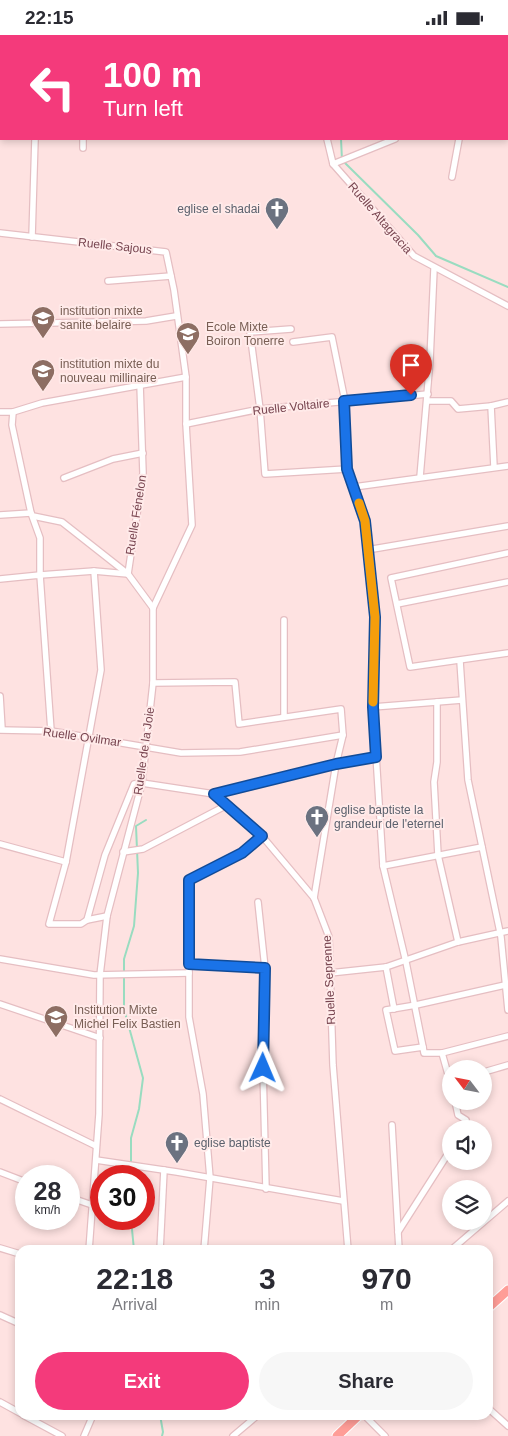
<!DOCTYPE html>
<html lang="en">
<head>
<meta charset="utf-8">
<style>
	:root { --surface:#fff; --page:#f7f7f7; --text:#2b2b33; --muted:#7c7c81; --accent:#f43a7b }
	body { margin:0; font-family:Helvetica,sans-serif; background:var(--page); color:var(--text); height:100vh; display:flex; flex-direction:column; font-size:19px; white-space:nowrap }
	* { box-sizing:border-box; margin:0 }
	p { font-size:16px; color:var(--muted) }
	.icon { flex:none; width:28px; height:28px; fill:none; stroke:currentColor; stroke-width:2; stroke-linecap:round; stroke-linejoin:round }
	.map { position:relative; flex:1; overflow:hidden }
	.sheet { position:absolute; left:15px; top:1210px; width:478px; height:175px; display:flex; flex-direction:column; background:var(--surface); border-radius:15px; box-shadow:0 2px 8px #0003 }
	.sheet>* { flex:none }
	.guide { position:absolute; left:0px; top:0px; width:509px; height:105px; box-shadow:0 2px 8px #0003; background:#f43a7b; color:#fff; overflow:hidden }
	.needle { width:32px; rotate:302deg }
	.buttons { position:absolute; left:442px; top:1025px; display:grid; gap:10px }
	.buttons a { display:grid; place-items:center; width:50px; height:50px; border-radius:50%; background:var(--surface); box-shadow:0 2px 8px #0003; font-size:25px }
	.speed { position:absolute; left:15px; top:1130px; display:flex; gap:10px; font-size:25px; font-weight:700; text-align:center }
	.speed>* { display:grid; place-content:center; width:65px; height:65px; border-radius:50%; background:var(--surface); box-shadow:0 2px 8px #0003; line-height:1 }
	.speed small { font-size:12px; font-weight:400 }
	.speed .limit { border:8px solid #d22; background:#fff; color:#111 }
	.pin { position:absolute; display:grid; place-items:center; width:42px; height:42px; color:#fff; margin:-51px -21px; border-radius:50% 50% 50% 0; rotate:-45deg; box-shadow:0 0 5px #0007 }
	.pin .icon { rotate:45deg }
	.me { position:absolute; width:55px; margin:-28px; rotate:1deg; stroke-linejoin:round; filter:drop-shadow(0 0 4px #0008) }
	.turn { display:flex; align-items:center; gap:18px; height:105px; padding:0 20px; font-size:22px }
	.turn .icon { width:65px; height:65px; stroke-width:2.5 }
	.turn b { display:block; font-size:35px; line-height:42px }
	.eta { display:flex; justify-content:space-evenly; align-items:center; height:85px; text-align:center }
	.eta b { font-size:30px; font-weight:800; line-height:35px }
	.cta { display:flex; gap:10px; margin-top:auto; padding:10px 20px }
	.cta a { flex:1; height:58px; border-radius:30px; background:var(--accent); color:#fff; font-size:20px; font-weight:800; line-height:58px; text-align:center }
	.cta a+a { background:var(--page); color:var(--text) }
	.status { display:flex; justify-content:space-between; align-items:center; height:35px; padding:0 25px; background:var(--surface); direction:ltr }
	.status svg { height:14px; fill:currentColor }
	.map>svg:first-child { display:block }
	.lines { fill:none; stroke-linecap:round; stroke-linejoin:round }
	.stream { stroke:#99dcc0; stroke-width:2 }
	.minor-casing { stroke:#e5bec2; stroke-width:8 }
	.primary-casing { stroke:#fff; stroke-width:11 }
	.minor { stroke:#fff; stroke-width:5.5 }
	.primary { stroke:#ff9d97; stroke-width:9 }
	.route-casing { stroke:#114b97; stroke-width:12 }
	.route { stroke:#1a73e8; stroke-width:9 }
	.slow { stroke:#f59e0b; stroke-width:9 }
	.labels { text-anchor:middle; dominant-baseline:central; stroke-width:4; stroke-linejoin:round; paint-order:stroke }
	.worship-label { font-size:12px; fill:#5b616d; stroke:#ffeae9; text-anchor:start }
	.street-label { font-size:12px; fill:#784550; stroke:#ffeae9 }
	.education-label { font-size:12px; fill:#785e54; stroke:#ffeae9; text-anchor:start }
</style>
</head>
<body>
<div class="status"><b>22:15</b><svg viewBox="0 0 49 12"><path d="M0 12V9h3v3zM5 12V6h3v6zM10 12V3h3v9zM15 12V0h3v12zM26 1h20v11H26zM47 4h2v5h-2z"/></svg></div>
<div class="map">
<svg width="508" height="1401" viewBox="0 0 508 1401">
	<rect width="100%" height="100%" fill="#fee2e1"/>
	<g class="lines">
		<g class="stream">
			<path d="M335 0V1"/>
			<path d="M341 104 342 125 418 200 436 221 508 252"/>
			<path d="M124 936V924L134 891 138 838 136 791 146 785"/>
			<path d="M124 941V974L143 1043 139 1074 131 1103V1141"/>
			<path d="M131 1184 134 1215"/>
			<path d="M160 1380 163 1397 162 1401"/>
		</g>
		<g class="minor-casing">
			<g id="minor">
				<path d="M33 0V1"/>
				<path d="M317 0V1"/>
				<path d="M370 0V1"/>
				<path d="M425 0V1"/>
				<path d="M465 0V1"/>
				<path d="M243 1V0"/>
				<path d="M508 8V7"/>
				<path d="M0 18H1"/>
				<path d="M83 104V113"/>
				<path d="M327 104 333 129 414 221 508 271"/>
				<path d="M333 129 395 104"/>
				<path d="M452 142 459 104"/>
				<path d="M0 198 166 217 174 255 186 342V389L192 490 153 573V648L142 748 107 881 100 940 99 1079 89 1215"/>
				<path d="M32 202 35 104"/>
				<path d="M108 246 171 241"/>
				<path d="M0 289 146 286 176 281"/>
				<path d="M291 294 250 297 260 374 265 439 347 434 365 487 375 582 373 672 383 831 406 927 423 1012"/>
				<path d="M293 307 332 302 345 366 347 434"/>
				<path d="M140 349 143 438 128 539 153 573"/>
				<path d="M427 366H451L458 374 491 371"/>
				<path d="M0 377H13L42 368 186 342"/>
				<path d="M13 377 12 390 31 478 40 503V540L94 536 128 539"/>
				<path d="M186 389 260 374 428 359"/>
				<path d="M494 432 491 371 508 367"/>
				<path d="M420 442 430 325 434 234"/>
				<path d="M64 443 113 424 143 418"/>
				<path d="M354 452 508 431"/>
				<path d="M0 480 31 478"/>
				<path d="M33 481 62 487 128 539"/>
				<path d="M367 515 508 491"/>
				<path d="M508 518 391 543 410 632 508 618"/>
				<path d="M94 536 101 635 66 827 49 889H81L87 885 107 881"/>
				<path d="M0 544 40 540 51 696"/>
				<path d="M397 569 508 547"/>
				<path d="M284 585V681"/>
				<path d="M460 626 468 745 501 902 508 975"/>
				<path d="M153 648 235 647 239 689 341 674 343 700 336 729 314 863"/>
				<path d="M0 661 2 694"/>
				<path d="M437 667V727L434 747 438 820 458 907"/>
				<path d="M373 672 462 665"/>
				<path d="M0 695 51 696 181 718 240 717 343 700"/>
				<path d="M214 759 336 729 376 722"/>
				<path d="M0 809 66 827"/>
				<path d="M123 817 143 814 227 770"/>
				<path d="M383 831 482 812"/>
				<path d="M258 867 265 933 263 1033 266 1154"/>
				<path d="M87 885 105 820 134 749 142 748 214 759 262 801 314 863 329 902 333 1030 348 1215"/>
				<path d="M0 924 94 940 189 938"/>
				<path d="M189 929 265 933"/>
				<path d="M386 932 394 974"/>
				<path d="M330 938 386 932 458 907 508 896"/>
				<path d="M0 969 100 1003"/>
				<path d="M442 1018 508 1001"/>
				<path d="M484 1037 508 1030"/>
				<path d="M451 1050 442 1018H424L423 1012 395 1016 386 975 416 970 505 950"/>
				<path d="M0 1064 96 1111"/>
				<path d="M455 1066 458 1080 466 1085 462 1094"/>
				<path d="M392 1090 399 1215"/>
				<path d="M96 1125 177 1137 343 1166"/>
				<path d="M0 1137 26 1147"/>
				<path d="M69 1162 92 1170"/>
				<path d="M398 1197 451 1114"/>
				<path d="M0 1213 20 1219"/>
				<path d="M160 1215 164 1135"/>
				<path d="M204 1215 210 1143 203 1059 189 982V845L242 818 262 801"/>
				<path d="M451 1215 508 1166"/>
				<path d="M0 1280 20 1289"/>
				<path d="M0 1367 20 1378"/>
				<path d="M488 1373 508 1391"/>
				<path d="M23 1380 62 1401"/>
				<path d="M364 1380 385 1401"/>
				<path d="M84 1401 93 1380"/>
				<path d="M233 1401 258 1380"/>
			</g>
		</g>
		<g class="primary-casing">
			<g id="primary">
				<path d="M488 1273 508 1255"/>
				<path d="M337 1401 359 1380"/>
			</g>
		</g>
		<use href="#minor" class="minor"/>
		<use href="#primary" class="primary"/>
	</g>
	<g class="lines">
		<g class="route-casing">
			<path id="route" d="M263 1033 265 933 189 929V845L242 818 262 801 214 759 336 729 376 722 373 672 375 582 365 486 347 434 344 366 411 360"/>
		</g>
		<use href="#route" class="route"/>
		<path class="slow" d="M359 468 365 486 375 582 373 667"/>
	</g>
	<defs>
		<g id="church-pin" transform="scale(1.25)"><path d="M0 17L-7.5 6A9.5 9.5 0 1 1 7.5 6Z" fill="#6b7280" stroke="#ffeae9"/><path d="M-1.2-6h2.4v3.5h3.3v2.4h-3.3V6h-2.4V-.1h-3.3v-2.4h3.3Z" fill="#fff"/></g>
		<g id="school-pin" transform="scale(1.25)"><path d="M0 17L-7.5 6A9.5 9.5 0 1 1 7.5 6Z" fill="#8d6e63" stroke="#ffeae9"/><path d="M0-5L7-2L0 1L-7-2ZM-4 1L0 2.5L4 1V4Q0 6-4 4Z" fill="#fff"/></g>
	</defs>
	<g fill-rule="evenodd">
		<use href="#church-pin" x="277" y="174"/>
		<use href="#school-pin" x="43" y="283"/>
		<use href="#school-pin" x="188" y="299"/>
		<use href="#school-pin" x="43" y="336"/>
		<use href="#church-pin" x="317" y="782"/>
		<use href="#school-pin" x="56" y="982"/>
		<use href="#church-pin" x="177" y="1108"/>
	</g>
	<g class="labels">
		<g class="worship-label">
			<text x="260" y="174" text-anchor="end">eglise el shadai</text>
			<text x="334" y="775">eglise baptiste la<tspan x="334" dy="14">grandeur de l'eternel</tspan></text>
			<text x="194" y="1108">eglise baptiste</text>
		</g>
		<g class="street-label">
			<text transform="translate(380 183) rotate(49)">Ruelle Altagracia</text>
			<text transform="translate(115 211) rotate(6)">Ruelle Sajous</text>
			<text transform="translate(291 372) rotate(-6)">Ruelle Voltaire</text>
			<text transform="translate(136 480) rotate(-81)">Ruelle Fénelon</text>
			<text transform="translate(82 702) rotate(8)">Ruelle Ovilmar</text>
			<text transform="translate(144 716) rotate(-82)">Ruelle de la Joie</text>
			<text transform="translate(329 945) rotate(-93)">Ruelle Seprenne</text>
		</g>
		<g class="education-label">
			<text x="60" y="276">institution mixte<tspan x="60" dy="14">sanite belaire</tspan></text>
			<text x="206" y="292">Ecole Mixte<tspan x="206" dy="14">Boiron Tonerre</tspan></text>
			<text x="60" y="329">institution mixte du<tspan x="60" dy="14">nouveau millinaire</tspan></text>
			<text x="74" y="975">Institution Mixte<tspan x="74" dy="14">Michel Felix Bastien</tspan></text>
		</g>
	</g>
</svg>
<div class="buttons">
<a><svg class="needle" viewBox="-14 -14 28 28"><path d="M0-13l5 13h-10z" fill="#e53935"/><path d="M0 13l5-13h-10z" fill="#7c7c81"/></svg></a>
<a><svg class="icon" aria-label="sound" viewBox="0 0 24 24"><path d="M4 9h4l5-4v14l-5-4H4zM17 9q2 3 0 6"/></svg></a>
<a><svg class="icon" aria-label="layers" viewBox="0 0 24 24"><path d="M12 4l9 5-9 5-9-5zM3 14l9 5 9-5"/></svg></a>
</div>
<div class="speed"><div>28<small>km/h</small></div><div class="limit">30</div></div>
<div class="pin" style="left:411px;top:360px;background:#d93025"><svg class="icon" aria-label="arrive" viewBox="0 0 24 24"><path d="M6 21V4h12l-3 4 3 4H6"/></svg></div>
<svg class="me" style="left:263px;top:1033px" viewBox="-20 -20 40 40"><path d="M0-17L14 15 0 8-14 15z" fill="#1a73e8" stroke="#fff" stroke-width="4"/></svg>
<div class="guide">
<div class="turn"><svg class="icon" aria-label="left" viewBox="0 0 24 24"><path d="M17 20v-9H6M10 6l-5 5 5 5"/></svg><div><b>100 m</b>Turn left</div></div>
</div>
<section class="sheet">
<div class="eta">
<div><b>22:18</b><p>Arrival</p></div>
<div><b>3</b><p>min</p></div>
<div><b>970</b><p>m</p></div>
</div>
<div class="cta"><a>Exit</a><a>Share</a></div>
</section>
</div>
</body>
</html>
